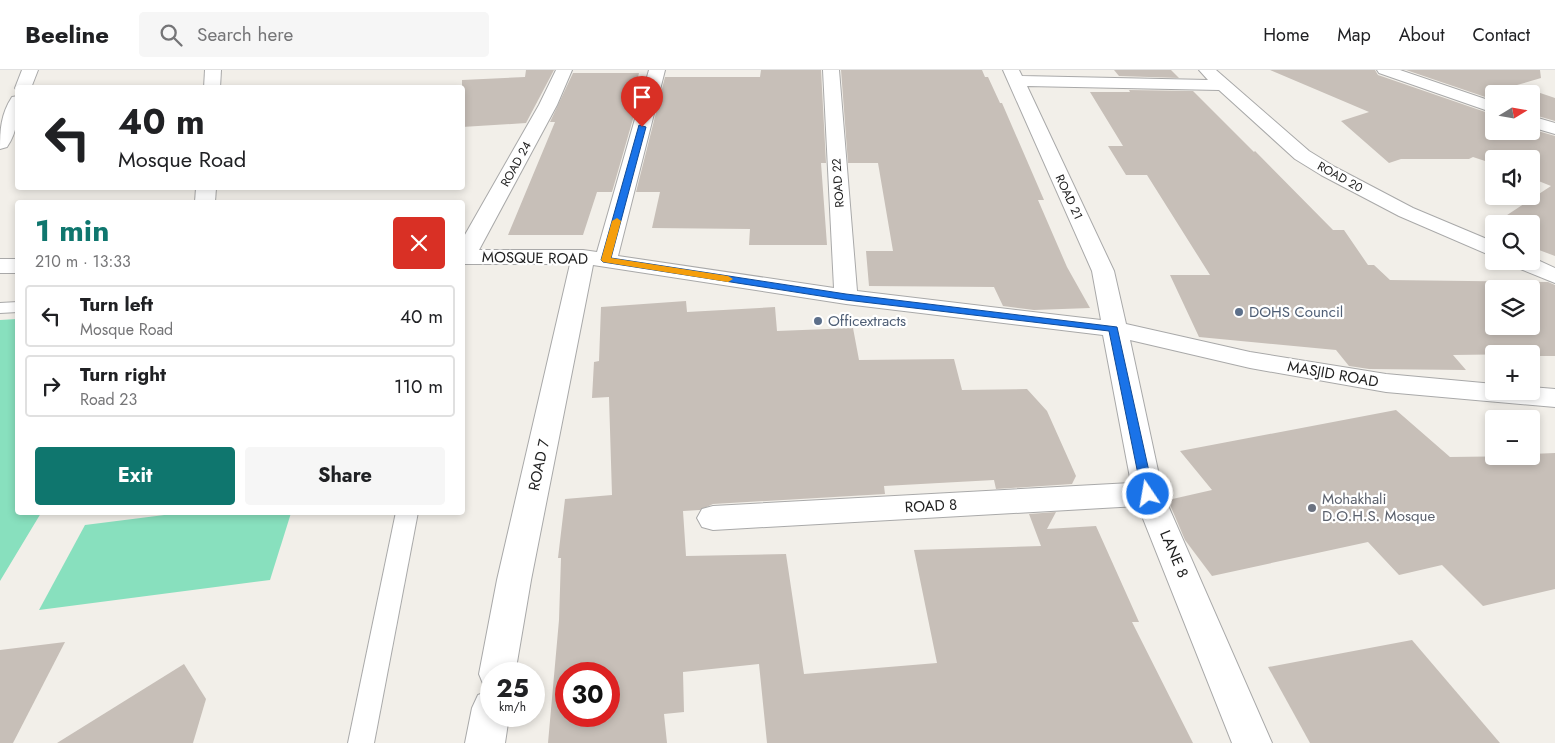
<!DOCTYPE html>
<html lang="en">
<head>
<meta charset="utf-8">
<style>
	:root { --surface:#fff; --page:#f6f6f6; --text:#202124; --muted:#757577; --line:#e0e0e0; --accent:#0f766e }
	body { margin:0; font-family:Jost,sans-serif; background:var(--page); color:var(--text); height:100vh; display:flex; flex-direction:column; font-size:19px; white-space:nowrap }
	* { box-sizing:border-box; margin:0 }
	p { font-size:16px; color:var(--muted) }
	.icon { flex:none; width:28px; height:28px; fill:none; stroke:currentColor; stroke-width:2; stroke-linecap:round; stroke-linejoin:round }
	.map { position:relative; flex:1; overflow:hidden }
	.drawer { position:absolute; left:15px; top:130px; width:450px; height:315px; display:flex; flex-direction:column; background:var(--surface); border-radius:5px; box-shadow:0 2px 8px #0003 }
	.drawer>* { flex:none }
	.banner { position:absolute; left:15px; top:15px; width:450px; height:105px; border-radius:5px; box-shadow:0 2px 8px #0003; background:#fff; color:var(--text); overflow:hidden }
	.needle { width:32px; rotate:79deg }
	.buttons { position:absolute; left:1485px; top:15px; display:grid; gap:10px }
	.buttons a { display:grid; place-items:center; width:55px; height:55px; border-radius:5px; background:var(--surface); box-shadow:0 2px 8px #0003; font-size:25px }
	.speed { position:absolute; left:480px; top:592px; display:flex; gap:10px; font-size:25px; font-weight:700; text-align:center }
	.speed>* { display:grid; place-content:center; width:65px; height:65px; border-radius:50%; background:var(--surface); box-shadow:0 2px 8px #0003; line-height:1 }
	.speed small { font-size:12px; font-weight:400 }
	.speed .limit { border:8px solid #d22; background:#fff; color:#111 }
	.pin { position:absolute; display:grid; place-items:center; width:42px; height:42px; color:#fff; margin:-51px -21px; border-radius:50% 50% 50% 0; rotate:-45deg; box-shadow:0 0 5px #0007 }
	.pin .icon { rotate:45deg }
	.me { position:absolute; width:55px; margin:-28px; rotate:348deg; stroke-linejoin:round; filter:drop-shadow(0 0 4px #0008) }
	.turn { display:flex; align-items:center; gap:18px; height:105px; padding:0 20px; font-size:22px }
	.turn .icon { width:65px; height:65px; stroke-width:2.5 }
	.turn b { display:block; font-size:35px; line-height:42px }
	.round { display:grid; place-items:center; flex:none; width:52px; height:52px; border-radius:5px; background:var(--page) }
	.head { display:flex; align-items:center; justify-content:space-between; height:85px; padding:0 20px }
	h1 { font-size:30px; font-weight:700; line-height:38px; color:var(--accent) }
	.cta { display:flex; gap:10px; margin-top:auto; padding:10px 20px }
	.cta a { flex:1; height:58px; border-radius:5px; background:var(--accent); color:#fff; font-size:20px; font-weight:700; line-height:58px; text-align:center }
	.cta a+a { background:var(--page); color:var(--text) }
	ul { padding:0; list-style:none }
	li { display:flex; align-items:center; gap:15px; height:62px; margin:0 10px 8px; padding:0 10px; border:2px solid var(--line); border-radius:5px }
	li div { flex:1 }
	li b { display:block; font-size:19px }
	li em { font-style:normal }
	header { display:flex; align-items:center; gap:30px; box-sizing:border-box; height:70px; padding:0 25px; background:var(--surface); border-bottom:1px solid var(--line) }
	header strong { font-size:24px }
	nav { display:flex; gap:28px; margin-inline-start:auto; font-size:18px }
	.search { width:350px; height:45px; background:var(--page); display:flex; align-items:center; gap:12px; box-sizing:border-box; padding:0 18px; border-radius:5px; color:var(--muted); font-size:19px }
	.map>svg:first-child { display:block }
	.pitch { fill:#88e0be }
	.building { fill:#c7bfb8; fill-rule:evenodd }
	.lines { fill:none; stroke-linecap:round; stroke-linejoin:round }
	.lane-casing { stroke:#a9a9a9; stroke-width:2 }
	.street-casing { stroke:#a9a9a9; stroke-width:2 }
	.lane { fill:#fff; fill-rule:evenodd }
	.street { fill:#fff; fill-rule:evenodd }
	.route { fill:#1a73e8; stroke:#114b97 }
	.slow { fill:#f59e0b }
	.service-dot { fill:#5c6f8a; stroke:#fff; stroke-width:2 }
	.worship-dot { fill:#6b7280; stroke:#fff; stroke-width:2 }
	.labels { text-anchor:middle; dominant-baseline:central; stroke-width:4.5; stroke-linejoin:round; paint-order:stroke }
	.far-street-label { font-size:12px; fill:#222; stroke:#fff }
	.street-label { font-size:15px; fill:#222; stroke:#fff }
	.service-label { font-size:15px; fill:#4e5e75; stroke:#fff; text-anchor:start }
	.worship-label { font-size:15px; fill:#5b616d; stroke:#fff; text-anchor:start }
</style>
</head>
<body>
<header>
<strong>Beeline</strong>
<div class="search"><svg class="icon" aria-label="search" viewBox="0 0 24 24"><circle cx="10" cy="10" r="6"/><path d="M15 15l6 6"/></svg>Search here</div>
<nav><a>Home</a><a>Map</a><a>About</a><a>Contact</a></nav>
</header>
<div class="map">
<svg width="1555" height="673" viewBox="0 0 1555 673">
	<rect width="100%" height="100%" fill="#f2efe9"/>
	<g class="pitch">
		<path d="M17 249 18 442 41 443 0 511V250Z"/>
		<path d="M188 442 291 443 270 510 39 540 85 455Z"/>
	</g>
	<g class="building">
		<path d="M526 0H554L526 53 462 57V10L525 7Z"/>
		<path d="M761 0H821L826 93H821L827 175H749L750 159 652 158 660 122H636L665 7H760Z"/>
		<path d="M841 0H982L985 7H988L1000 33H1002L1044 130H1038L1067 197 1090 238 1034 240 1003 236 994 217 869 216 866 181H893L878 93H848Z"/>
		<path d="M1114 0H1171L1179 8 1119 6Z"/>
		<path d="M1270 0H1375L1378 5 1494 45V61H1531V59L1555 66V186L1531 177V154H1494V162L1486 159 1551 116 1531 108V89H1494V94L1473 87 1469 89H1401L1389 93 1341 51 1369 42Z"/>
		<path d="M1406 0H1540L1541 8 1517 15 1555 28V51L1531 44V24H1494V30Z"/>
		<path d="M573 3H639L638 7H645L612 122H597L583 165H508L555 52H550Z"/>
		<path d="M1129 20 1193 21 1254 82 1255 81 1333 160H1344L1368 195H1374L1390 210 1548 212 1555 215V286H1531V284L1453 285 1466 300 1369 299 1349 296 1336 280 1199 267 1170 205H1210L1147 105H1126L1108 76H1123L1090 22H1130ZM1494 219H1531V256H1494Z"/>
		<path d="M686 231 687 242 775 237 777 261 853 258 859 290 954 289 962 320 1027 319 1047 341 1076 406 1072 414 996 419 994 410 884 416 885 424 713 434 700 440 683 441 686 486 786 484 804 604 937 593 914 480 1041 476 1029 444 1056 442 1047 459 1096 456 1139 552H1132L1193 673H767L759 594 683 602 684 642 664 644 667 673H548L559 550 561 488H558L565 429 612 425 609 327 592 328 594 292 599 291 601 237ZM566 604H609V646H566Z"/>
		<path d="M1396 340 1450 387 1531 386V384L1555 383V519L1483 536 1442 495 1399 505 1368 472 1212 506 1185 470 1168 430 1212 420 1180 381Z"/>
		<path d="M1412 570 1500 673H1310L1268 597Z"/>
		<path d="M65 572 13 673H0V580Z"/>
		<path d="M184 594 206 629 193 673H57Z"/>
	</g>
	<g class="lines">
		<g class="lane-casing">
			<g id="lane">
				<path d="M18 232V242L0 243V233Z"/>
				<path d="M396 442H418L374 673H348Z"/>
			</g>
		</g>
		<g class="street-casing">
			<g id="street">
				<path d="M22 0H38L31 18H18V22L15 18Z"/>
				<path d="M205 0H221L220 18H204Z"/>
				<path d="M556 0H572L557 35 479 180H583L597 182 649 0H665L618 186 834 218 823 0H839L857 221 1101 250 1092 201 1003 0H1019L1022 6 1208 10 1199 0H1216L1309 81 1335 97 1413 138 1494 172V187L1399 146 1321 105 1295 89 1219 20 1027 16 1114 201 1126 254 1250 282 1386 304 1494 314V321H1531V317L1555 319V337L1386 322 1250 298 1130 270 1163 424 1272 673H1232L1138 436 713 460 702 457 697 448 702 439 713 436 1131 413 1103 265 846 234 593 195 531 510 515 604H491V619L484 616 479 604 497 510 570 194H462V170L539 35Z"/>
				<path d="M1377 0H1400L1494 32V43L1379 3Z"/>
				<path d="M18 26C18 45 18 61 7 77L0 79C0 59 1 44 12 27Z"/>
				<path d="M1531 46 1555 53V64L1531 57Z"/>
				<path d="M196 118H216L215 132H195Z"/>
				<path d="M1531 187 1555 198V213L1513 196 1510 191H1531Z"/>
				<rect x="0" y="189" width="18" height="14"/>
				<path d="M491 620V646H509L505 673H465L472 638 478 625Z"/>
			</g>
		</g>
		<use href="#lane" class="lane"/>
		<use href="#street" class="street"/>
	</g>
	<path class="route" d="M639 55 646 57 611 188 846 224 1117 257 1154 424 1153 427H1144L1142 424 1109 261 846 230 603 192 601 190Z"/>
	<path class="slow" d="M617 148 621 151 611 188 728 206 733 209 728 212 603 192 601 190 612 151Z"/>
	<g class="service-dot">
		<circle cx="1239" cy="242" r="5"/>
		<circle cx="818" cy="251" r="5"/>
	</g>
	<circle class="worship-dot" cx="1312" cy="438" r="5"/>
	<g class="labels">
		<g class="far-street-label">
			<text transform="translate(516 94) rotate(-61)">ROAD 24</text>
			<text transform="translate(1340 107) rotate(29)">ROAD 20</text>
			<text transform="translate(838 113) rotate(-94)">ROAD 22</text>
			<text transform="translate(1069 127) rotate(65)">ROAD 21</text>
		</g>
		<g class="street-label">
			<text transform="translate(535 188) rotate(1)">MOSQUE ROAD</text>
			<text transform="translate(1333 304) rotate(10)">MASJID ROAD</text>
			<text transform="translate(539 395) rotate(-78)">ROAD 7</text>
			<text transform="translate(931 436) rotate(-3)">ROAD 8</text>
			<text transform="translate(1174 484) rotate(67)">LANE 8</text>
		</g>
		<g class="service-label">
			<text x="1249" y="242">DOHS Council</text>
			<text x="828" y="251">Officextracts</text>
		</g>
		<g class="worship-label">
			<text x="1322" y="429">Mohakhali<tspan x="1322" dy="17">D.O.H.S. Mosque</tspan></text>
		</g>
	</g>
</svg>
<div class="buttons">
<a><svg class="needle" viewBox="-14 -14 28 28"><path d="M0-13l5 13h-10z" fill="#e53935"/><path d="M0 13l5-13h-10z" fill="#757577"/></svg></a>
<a><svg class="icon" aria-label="sound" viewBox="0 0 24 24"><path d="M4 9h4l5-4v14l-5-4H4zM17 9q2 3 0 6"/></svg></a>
<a><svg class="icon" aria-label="search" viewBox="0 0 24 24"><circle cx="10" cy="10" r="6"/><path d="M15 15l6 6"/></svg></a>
<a><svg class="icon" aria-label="layers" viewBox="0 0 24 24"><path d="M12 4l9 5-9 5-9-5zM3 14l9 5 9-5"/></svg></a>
<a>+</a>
<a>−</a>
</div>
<div class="speed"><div>25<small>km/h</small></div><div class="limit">30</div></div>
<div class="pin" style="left:642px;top:57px;background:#d93025"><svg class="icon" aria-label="arrive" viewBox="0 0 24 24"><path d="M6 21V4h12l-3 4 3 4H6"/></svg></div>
<svg class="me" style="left:1148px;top:424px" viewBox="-20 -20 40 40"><circle r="17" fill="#1a73e8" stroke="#fff" stroke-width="3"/><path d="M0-11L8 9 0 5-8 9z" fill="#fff"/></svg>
<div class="banner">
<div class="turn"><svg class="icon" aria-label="left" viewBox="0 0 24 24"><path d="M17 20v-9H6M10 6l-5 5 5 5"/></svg><div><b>40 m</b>Mosque Road</div></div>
</div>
<section class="drawer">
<div class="head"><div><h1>1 min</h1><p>210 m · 13:33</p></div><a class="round" style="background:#d93025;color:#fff"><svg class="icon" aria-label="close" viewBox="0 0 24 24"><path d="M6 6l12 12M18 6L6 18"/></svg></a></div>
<ul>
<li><svg class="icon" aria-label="left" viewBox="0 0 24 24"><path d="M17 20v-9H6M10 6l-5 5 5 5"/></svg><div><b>Turn left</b><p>Mosque Road</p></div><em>40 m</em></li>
<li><svg class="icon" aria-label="right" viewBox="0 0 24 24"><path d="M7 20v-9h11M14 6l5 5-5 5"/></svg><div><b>Turn right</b><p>Road 23</p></div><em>110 m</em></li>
</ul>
<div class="cta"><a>Exit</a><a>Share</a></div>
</section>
</div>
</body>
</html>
